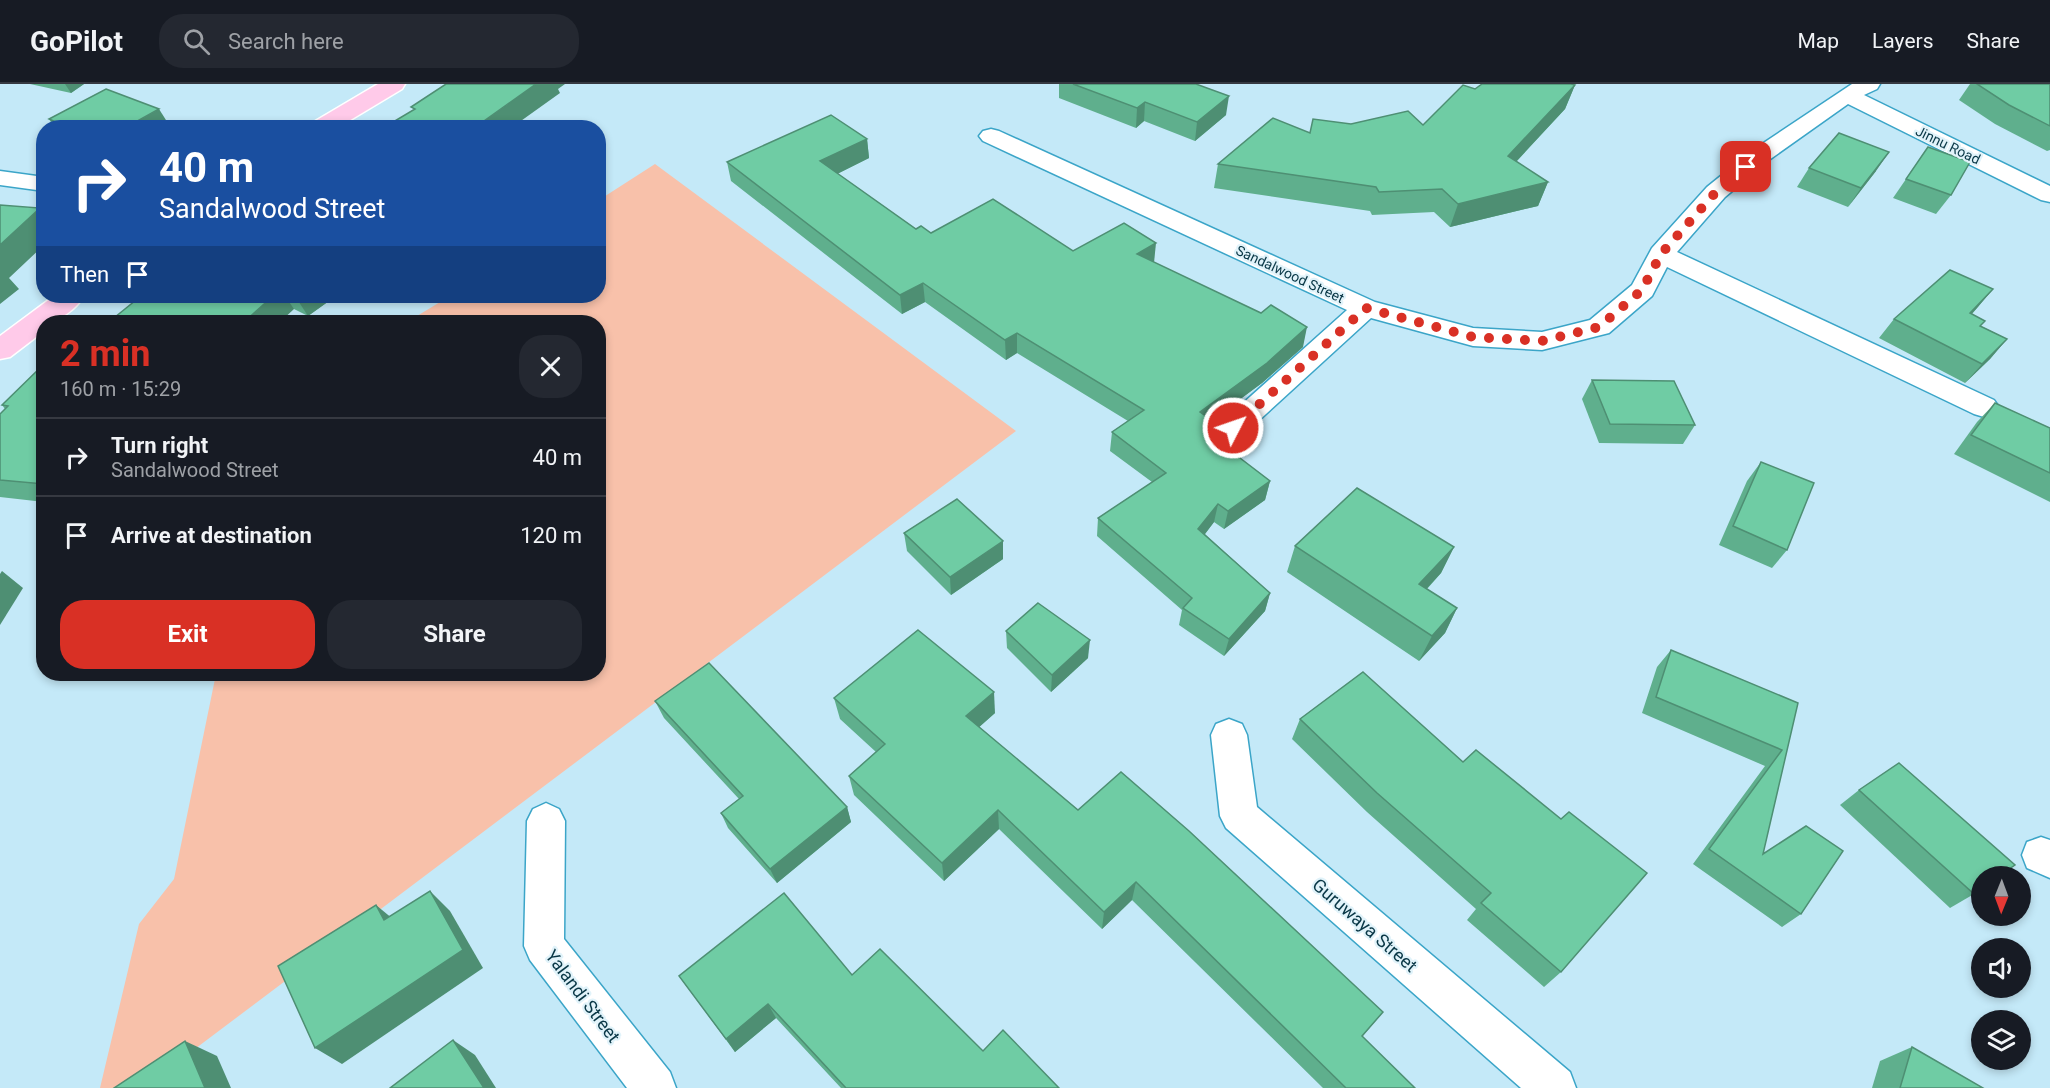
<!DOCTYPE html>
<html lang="en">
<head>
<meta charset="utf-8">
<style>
	:root { --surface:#171b24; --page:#242831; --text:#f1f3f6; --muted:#9ea1a6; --line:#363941; --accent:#d93025 }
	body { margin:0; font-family:Roboto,sans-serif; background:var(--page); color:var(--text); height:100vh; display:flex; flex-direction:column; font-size:22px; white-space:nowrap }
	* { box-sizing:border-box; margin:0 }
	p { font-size:20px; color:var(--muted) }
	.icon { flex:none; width:33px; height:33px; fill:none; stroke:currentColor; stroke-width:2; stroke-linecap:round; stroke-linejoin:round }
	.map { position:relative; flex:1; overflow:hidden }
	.drawer { position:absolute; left:36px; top:231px; width:570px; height:366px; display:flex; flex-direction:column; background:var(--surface); border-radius:24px; box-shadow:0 3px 9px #0003 }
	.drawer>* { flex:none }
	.top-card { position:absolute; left:36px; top:36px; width:570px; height:183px; border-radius:24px; box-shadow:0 3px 9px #0003; background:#1a4fa0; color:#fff; overflow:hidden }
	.needle { width:39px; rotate:181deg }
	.controls { position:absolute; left:1971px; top:782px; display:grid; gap:12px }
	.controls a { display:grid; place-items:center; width:60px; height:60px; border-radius:50%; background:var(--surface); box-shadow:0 3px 9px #0003; font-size:30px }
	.pin { position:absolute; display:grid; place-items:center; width:51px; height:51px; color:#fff; margin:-26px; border-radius:12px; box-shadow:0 3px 9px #0006 }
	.me { position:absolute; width:66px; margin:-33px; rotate:49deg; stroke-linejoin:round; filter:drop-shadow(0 0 4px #0008) }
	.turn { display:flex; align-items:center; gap:21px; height:126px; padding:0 24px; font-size:27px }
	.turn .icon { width:78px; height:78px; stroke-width:2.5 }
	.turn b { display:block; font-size:42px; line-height:51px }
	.then { display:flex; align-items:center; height:57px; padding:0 24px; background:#0003; gap:12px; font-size:22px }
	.round { display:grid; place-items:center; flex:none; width:63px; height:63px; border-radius:24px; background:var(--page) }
	.overview { display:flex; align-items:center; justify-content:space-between; height:102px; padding:0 24px }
	h1 { font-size:36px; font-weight:700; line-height:45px; color:var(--accent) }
	.cta { display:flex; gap:12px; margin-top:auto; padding:12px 24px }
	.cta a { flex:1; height:69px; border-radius:24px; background:var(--accent); color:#fff; font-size:24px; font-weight:700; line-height:69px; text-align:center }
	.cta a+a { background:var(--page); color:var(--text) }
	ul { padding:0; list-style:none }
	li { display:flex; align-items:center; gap:18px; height:78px; padding:0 24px; border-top:2px solid var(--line) }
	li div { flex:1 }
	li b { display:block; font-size:22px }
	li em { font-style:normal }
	header { display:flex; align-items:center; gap:36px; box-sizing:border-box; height:84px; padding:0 30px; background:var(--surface); border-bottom:2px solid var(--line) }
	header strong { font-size:28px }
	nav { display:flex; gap:33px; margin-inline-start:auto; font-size:21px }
	.search { width:420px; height:54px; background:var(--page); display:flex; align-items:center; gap:15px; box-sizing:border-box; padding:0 21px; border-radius:24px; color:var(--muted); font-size:22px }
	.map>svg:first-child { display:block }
	.green { fill:#f8c1aa }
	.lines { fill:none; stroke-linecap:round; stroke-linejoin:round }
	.minor-casing { stroke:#3ba5c8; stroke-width:3 }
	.major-casing { stroke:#fff; stroke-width:3 }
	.minor { fill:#fff; fill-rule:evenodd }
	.major { fill:#ffcae9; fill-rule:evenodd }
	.wall { fill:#5faf8d }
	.shaded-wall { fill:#4e8f73 }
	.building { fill:#6fcca4; stroke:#4e8f73; stroke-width:1.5 }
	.route { stroke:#d93025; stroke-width:10; stroke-dasharray:0 18 }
	.labels { text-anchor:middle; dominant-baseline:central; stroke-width:4.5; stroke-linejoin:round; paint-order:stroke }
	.far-street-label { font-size:14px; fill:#093746; stroke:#e1f3fa }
	.near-street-label { font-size:18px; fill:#093746; stroke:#e1f3fa }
</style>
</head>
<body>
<header>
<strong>GoPilot</strong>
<div class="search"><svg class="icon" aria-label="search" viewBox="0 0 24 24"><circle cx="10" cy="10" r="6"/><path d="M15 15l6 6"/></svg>Search here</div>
<nav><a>Map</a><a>Layers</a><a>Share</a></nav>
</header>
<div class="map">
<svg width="2050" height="1004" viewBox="0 0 2050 1004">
	<rect width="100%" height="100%" fill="#c4e9f8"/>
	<path class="green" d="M655 80 1016 347 143 1004H100L139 840 174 795 216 590H598V238H417V232L450 212H598L599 116Z"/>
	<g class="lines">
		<g class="minor-casing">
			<g id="minor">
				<path d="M1852 0H1880L1877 5 1864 11 2050 102V118L2041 116 1848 20 1769 76 1725 113 1677 168 1994 316 1999 323 1994 330 1984 333 1974 330 1667 183 1652 212 1609 249 1542 266 1473 262 1371 234 1243 351 1233 355 1223 351 1218 344 1223 337 1347 226 983 57 979 52 983 47 991 45 999 47 1375 218 1473 244 1542 248 1590 236 1632 201 1652 164 1707 103 1753 66Z"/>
				<path d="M0 87 44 93V107L0 101Z"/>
				<path d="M1229 635 1242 640 1247 651 1257 723 1570 988 1576 1004H1521L1226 744 1220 732 1211 651 1216 640Z"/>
				<path d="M546 719 559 725 565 737 564 855 670 988 676 1004H627L530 876 524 862 527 737 533 725Z"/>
				<path d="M2041 753 2050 756V794L2027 784 2022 771 2027 758Z"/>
			</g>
		</g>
		<g class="major-casing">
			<g id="major">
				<path d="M378 0H405L402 5 337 44H309L312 39Z"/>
				<path d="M54 212H84C76 225 59 238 44 238V247L10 273 0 275V252Z"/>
			</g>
		</g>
		<use href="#minor" class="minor"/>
		<use href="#major" class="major"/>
	</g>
	<g class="wall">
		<path d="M30 0H84L71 9Z"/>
		<path d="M1059 0H1196L1226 31 1195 57 1144 37 1136 44 1059 14Z"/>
		<path d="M1970 0H2050V66L2047 67 1995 40 1959 16Z"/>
		<path d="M1575 1 1565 25 1516 78 1548 98 1538 122 1450 143 1434 128 1372 131 1370 127 1214 104 1218 80 1351 40 1423 41 1475 5Z"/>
		<path d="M49 35 171 44H55Z"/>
		<path d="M867 55 869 74 837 90 916 145 931 149 1154 178 1303 263 1262 299 1212 336 1215 355 1270 397 1265 416 1224 445 1214 438 1205 450 1270 509 1265 527 1224 572 1179 541 1182 526 1097 452 1098 434 1152 398 1110 367 1112 348 1128 337 1017 269 1006 276 925 218 902 230 731 97 727 78Z"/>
		<path d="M1928 63 1951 111 1936 130 1893 114Z"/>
		<path d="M1809 84 1876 87 1848 123 1797 103Z"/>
		<path d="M1993 205 1972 230 1981 242 2007 255 1990 275 1965 299 1879 254 1894 235Z"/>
		<path d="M141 212H336L308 232 294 225Z"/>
		<path d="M44 280V418L0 413V330L5 325 2 321Z"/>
		<path d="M1592 296 1695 341 1683 360 1599 359 1582 315Z"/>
		<path d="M1995 319 2050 344V418L1954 370 1977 338Z"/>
		<path d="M1761 378 1787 466 1772 484 1719 461 1747 397Z"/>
		<path d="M904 449 1003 475 951 511 907 467Z"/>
		<path d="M1295 462 1454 463 1441 489 1427 505 1457 524 1445 549 1419 577 1287 488Z"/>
		<path d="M1006 547 1088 574 1051 608 1007 564Z"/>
		<path d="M1671 566 1798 619 1763 770 1801 830 1782 843 1693 780 1765 682 1642 629 1657 583Z"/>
		<path d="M1363 588 1561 888 1544 903 1467 836 1476 825 1367 728 1292 655 1300 635Z"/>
		<path d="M834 614 995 629 979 643 1078 726 1383 928 1362 953 1415 1004H1323L1132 816 1102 845 999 745 944 797 854 711 849 692 876 668 840 635Z"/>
		<path d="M655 617 847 723 851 738 777 799 728 744 721 729 739 715 664 634Z"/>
		<path d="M1859 706 1974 810 1950 824 1840 721Z"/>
		<path d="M852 891 983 967 1059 1004H841L776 934 735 968 679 892Z"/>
		<path d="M1912 963 1983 1004H1872L1880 977Z"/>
	</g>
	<g class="shaded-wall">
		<path d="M65 0H84L71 9Z"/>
		<path d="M536 0H565L558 5 560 9 511 44H474Z"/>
		<path d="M1575 1 1565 25 1499 96 1508 72Z"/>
		<path d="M1229 12 1226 31 1195 57 1197 38Z"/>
		<path d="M1145 18 1144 37 1136 44 1137 24Z"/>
		<path d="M159 25 171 44H125Z"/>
		<path d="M867 55 869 74 823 97 820 77Z"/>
		<path d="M1889 68 1876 87 1848 123 1861 104Z"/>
		<path d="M1548 98 1538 122 1450 143 1458 120Z"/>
		<path d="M40 124 44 129V161L9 194 19 205 0 220V161Z"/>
		<path d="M1156 159 1154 179 1137 170Z"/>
		<path d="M923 199 925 218 902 230 900 211Z"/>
		<path d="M1993 205 1977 224 1954 249 1970 229Z"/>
		<path d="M273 212H285L294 225 280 238H244Z"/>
		<path d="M295 212H336L308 232Z"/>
		<path d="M1307 243 1303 263 1262 299 1197 347 1200 328Z"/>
		<path d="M1017 249V269L1006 276 1005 256Z"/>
		<path d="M2007 255 1990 275 1965 299 1982 280Z"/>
		<path d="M1217 340 1214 359 1206 348Z"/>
		<path d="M1270 397 1265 416 1224 445 1228 427Z"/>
		<path d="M1218 420 1214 438 1195 463 1198 445Z"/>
		<path d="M1003 457V475L951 511 950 493Z"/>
		<path d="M1454 463 1441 489 1408 525 1419 500Z"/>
		<path d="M2 487 23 504 0 541V490Z"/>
		<path d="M1270 509 1265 527 1224 572 1229 555Z"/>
		<path d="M1457 524 1445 549 1419 577 1432 552Z"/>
		<path d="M1090 556 1088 574 1051 608 1052 591Z"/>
		<path d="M994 608 995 629 968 653 966 632Z"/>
		<path d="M847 723 851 738 777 799 770 785Z"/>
		<path d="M998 726 999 745 944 797 942 779Z"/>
		<path d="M1136 798 1132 816 1102 845 1104 828Z"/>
		<path d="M430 807 450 827 483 884 342 980 315 964Z"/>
		<path d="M376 821 399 840 384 836Z"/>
		<path d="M768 920 776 934 735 968 726 955Z"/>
		<path d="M453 956 475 971 496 1004H484Z"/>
		<path d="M185 957 217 972 231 1004H205Z"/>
	</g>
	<g class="building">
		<path d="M446 0H536L474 44H469L462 41 458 44H383L415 25 411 23Z"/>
		<path d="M1073 0H1196L1229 12 1197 38 1145 18 1137 24Z"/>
		<path d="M1482 0H1571L1575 1 1508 72 1548 98 1458 120 1442 105 1379 108 1376 103 1218 80 1273 34 1310 49 1313 35 1351 40 1408 27 1423 41 1463 1 1475 5Z"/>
		<path d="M1977 0H2050V42L2009 21Z"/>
		<path d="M106 5 159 25 125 44H69L49 35Z"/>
		<path d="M831 31 867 55 820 77 916 145 921 142 931 149 993 115 1073 167 1124 139 1156 159 1137 170 1261 229 1271 221 1307 243 1267 279 1200 328 1217 340 1206 348 1270 397 1228 427 1218 420 1198 445 1270 509 1229 555 1183 524 1192 514 1098 434 1166 389 1112 348 1144 326 1017 249 1005 256 923 199 900 211 727 78Z"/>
		<path d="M1839 49 1889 68 1861 104 1809 84Z"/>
		<path d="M1928 63 1970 78 1951 111 1906 95Z"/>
		<path d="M0 121 40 124 0 161Z"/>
		<path d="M1950 186 1993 205 1970 229 1985 237 1980 242 2007 255 1982 280 1894 235Z"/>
		<path d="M141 212H273L244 238H109Z"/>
		<path d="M44 280V400L0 396V330L8 322 2 321Z"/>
		<path d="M1592 296 1674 297 1695 341 1610 340Z"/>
		<path d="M1995 319 2050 344V389L1971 351Z"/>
		<path d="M1761 378 1814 399 1787 466 1733 442Z"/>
		<path d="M1357 404 1454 463 1419 500 1457 524 1432 552 1295 462Z"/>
		<path d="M957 415 1003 457 950 493 904 449Z"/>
		<path d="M1038 519 1090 556 1052 591 1006 547Z"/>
		<path d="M918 546 994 608 966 632 1078 726 1121 688 1189 747 1383 928 1362 952 1415 1004H1346L1136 798 1104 828 998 726 942 779 849 692 885 660 834 614Z"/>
		<path d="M1671 566 1798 619 1763 770 1806 742 1843 767 1801 830 1709 765 1782 666 1656 613Z"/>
		<path d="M709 579 847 723 770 785 721 729 743 712 655 617Z"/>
		<path d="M1363 588 1463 678 1476 666 1561 735 1569 728 1647 789 1561 888 1481 819 1491 809 1377 709 1300 635Z"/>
		<path d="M1899 679 2015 781 1999 792H1982V804L1974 810 1859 706Z"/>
		<path d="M430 807 463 866 315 964 278 882 376 821 384 836Z"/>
		<path d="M784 809 852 891 880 865 983 967 1003 946 1059 1004H846L768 920 726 955 679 892Z"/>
		<path d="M453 956 484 1004H390Z"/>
		<path d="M185 957 205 1004H114Z"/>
		<path d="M1912 963 1983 1004H1900Z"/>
	</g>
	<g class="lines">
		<path class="route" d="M1233 344 1366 224 1473 253 1542 257 1599 243 1642 206 1661 170 1716 108 1746 83"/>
	</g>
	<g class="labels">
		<g class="far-street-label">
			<text transform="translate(1948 61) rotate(26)">Jinnu Road</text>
			<text transform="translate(1290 190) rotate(25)">Sandalwood Street</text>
		</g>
		<g class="near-street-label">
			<text transform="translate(1365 841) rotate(41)">Guruwaya Street</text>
			<text transform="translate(583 912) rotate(53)">Yalandi Street</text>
		</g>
	</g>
</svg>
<div class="controls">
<a><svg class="needle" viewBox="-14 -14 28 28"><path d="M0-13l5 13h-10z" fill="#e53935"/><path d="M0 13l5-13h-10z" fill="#9ea1a6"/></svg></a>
<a><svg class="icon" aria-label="sound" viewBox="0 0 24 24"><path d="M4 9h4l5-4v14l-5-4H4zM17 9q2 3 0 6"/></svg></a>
<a><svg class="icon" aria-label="layers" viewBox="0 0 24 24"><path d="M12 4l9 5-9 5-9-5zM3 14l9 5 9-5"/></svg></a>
</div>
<div class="pin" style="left:1746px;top:83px;background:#d93025"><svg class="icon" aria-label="arrive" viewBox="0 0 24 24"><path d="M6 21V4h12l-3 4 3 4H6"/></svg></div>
<svg class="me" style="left:1233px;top:344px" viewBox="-20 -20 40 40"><circle r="17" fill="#d93025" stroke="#fff" stroke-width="3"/><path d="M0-11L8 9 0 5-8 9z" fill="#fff"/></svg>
<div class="top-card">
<div class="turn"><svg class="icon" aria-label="right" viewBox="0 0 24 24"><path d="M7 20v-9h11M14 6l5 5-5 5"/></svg><div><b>40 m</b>Sandalwood Street</div></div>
<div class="then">Then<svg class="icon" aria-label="arrive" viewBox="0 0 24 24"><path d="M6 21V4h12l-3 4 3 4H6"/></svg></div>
</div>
<section class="drawer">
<div class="overview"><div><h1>2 min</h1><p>160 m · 15:29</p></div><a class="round"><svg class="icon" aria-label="close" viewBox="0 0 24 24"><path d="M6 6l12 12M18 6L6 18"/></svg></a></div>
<ul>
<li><svg class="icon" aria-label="right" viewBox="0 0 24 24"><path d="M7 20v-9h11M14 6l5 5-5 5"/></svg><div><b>Turn right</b><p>Sandalwood Street</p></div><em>40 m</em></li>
<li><svg class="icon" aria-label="arrive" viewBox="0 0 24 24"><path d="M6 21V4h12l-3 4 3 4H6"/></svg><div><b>Arrive at destination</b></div><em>120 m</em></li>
</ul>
<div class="cta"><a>Exit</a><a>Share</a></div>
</section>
</div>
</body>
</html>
